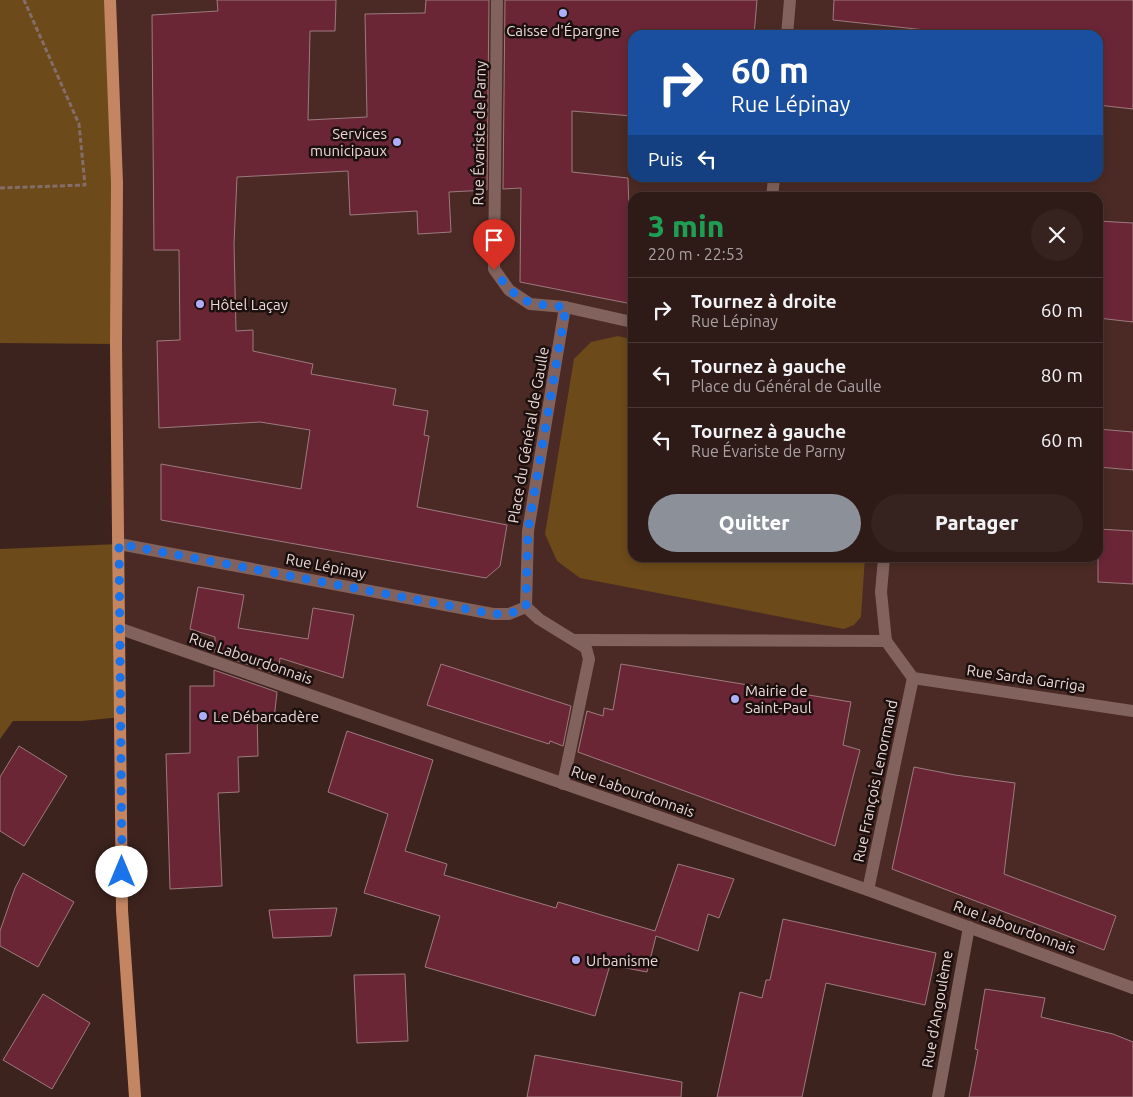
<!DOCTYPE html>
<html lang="fr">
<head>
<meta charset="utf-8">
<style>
	:root { --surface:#2e1a16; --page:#36231f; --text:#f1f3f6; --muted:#a7a1a1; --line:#493835; --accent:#8c9099 }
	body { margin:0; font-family:Ubuntu,sans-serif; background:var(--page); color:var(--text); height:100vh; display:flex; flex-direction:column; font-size:19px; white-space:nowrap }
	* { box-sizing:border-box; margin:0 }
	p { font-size:16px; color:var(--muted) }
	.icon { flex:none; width:28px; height:28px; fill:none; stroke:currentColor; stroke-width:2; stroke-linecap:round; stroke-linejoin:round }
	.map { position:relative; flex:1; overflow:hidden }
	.panel { position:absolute; left:628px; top:192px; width:475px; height:370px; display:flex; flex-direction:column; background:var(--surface); border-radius:15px; box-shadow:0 2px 8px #0003,0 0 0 1px var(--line) }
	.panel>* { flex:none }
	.banner { position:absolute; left:628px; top:30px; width:475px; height:152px; border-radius:15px; box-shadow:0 2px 8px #0003,0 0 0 1px var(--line); background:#1a4fa0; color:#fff; overflow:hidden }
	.pin { position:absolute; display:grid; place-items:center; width:42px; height:42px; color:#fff; margin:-51px -21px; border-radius:50% 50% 50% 0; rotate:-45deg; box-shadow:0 0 5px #0007 }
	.pin .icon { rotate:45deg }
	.me { position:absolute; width:55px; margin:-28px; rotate:0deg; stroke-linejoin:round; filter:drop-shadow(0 0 4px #0008) }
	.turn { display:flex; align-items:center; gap:18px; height:105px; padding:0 20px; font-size:22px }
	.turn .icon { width:65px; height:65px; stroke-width:2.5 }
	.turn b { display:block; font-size:35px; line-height:42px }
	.then { display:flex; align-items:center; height:48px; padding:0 20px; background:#0003; gap:10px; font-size:19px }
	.round { display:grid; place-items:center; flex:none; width:52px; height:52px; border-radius:26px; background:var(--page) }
	.summary { display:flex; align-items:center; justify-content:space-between; height:85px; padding:0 20px }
	h1 { font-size:30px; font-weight:800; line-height:38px; color:#1e9e55 }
	.action { display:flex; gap:10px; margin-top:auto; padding:10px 20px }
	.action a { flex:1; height:58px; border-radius:30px; background:var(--accent); color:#fff; font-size:20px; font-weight:800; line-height:58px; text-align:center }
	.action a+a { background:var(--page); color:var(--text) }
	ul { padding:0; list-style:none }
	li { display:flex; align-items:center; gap:15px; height:65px; padding:0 20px; border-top:1px solid var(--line) }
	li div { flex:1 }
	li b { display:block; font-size:19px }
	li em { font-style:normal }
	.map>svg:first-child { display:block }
	.built { fill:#4b2a25; fill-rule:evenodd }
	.green { fill:#6c4a19 }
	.building { fill:#6b2636; stroke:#9c7a7f }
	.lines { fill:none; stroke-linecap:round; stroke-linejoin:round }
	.path { stroke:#856e6a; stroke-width:3; stroke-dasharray:5 2.5; stroke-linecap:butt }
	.minor { stroke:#81625c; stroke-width:12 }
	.major { stroke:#c48563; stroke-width:12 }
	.route { stroke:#1a73e8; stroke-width:9; stroke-dasharray:0 16.2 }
	.poi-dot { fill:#aeaefa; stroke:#1c100e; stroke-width:2 }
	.labels { text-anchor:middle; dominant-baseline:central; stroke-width:5; stroke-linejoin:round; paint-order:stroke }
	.poi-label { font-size:15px; fill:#ebd8d5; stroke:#1c100e; text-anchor:start }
	.street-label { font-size:15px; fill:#ebd8d5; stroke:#1c100e }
</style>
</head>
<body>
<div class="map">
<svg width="1133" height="1097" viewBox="0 0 1133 1097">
	<rect width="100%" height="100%" fill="#3d231e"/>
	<path class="built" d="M110 0H1133V988L121 629ZM632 35H1098V178H632ZM632 198H1098V558H865L861 616 557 561 618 336 632 339Z"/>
	<g class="green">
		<path d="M0 0H110L116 344 0 343Z"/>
		<path d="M618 336 632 339V558H865L861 617 854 625 844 629 580 578 557 561 545 534 574 359 591 342Z"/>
		<path d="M119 544 121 717 82 721H13L0 739V549Z"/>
	</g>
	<g class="building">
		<path d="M217 0H336L335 31H310L308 120 367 117 365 14 425 13 426 0H489L487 190 449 192 451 232 418 234 417 211 350 215 348 171 293 174 237 177 234 244 236 331 253 330V351L313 364 311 374 396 389 393 405 428 411 424 435 429 436 417 507 507 525 500 566 486 578 161 520V464L301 489 310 430 260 422 159 428 157 341 180 340 179 250H154L152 15 218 11Z"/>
		<path d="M505 0H757L754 35H632V116L572 111V172L628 178 632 304 520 282 521 188 503 189Z"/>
		<path d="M834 0H1133V109L1098 105V35H953V33L833 20Z"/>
		<path d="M1098 221 1133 223V322L1098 318Z"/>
		<path d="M1098 429 1133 432V470L1098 467Z"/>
		<path d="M1098 529 1133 531V584L1098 582Z"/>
		<path d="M198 587 244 595 238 628 308 639 313 608 354 615 343 678 280 658 278 675 215 653V637L190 629Z"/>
		<path d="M441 664 571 706 563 746 550 741 549 744 427 705Z"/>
		<path d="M621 664 851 702 843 745 860 750 835 846 578 752 587 711 603 716 604 708 613 710Z"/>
		<path d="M214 670 277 692 274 720 257 713 258 756 238 757 239 792 218 793 222 886 170 889 166 754 190 753V686H214Z"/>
		<path d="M347 731 433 760 405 851 447 864 444 875 556 908 558 902 655 931 678 864 734 879 719 918 708 914 698 951 656 936 647 972 610 965 595 1016 425 967 440 916 364 893 388 814 328 792Z"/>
		<path d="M19 746 67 776 24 846 0 831V777Z"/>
		<path d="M914 767 955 775 1015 783 1004 874 1116 916 1104 950 892 869Z"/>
		<path d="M23 873 74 902 38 967 0 946V931L15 888Z"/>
		<path d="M337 908 331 936 273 938 269 910Z"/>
		<path d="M783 919 936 953 925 1005 826 983 802 1097H717L740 992 762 998 766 980H770Z"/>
		<path d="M405 974 408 1041 357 1043 354 975Z"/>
		<path d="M985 989 1045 998 1041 1017 1113 1034 1133 1042V1097H969L978 1050 975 1049Z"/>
		<path d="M43 994 90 1023 52 1089 3 1060Z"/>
		<path d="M535 1055 682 1082 681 1097H527Z"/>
	</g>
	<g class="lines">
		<path class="path" d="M0 188 85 185 79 124 24 0"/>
		<g class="minor">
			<path d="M497 0 494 269 509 290 530 304 565 307 632 322"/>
			<path d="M787 35 790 0"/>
			<path d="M772 198 774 178"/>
			<path d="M119 544 493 614H509L526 607"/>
			<path d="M884 558 881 592 886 641 913 678"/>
			<path d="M121 629 868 890 1133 988"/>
			<path d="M575 640 886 641"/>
			<path d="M913 678 1133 711"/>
			<path d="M563 784 589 659 586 648 539 619 526 607 528 531 565 307"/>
			<path d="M868 890 913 678"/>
			<path d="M938 1097 969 927"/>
		</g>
		<path class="major" d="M110 0 117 183 116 344 122 910 135 1097"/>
	</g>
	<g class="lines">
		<path class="route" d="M122 872 119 544 493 614H509L526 607 528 530 566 307C525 304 519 303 494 270"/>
	</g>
	<g class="poi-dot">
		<circle cx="563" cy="13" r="5"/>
		<circle cx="397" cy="142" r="5"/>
		<circle cx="200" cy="304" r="5"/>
		<circle cx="735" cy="699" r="5"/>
		<circle cx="203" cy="716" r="5"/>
		<circle cx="576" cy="960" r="5"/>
	</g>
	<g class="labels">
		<g class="poi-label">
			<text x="563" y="30" text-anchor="middle">Caisse d'Épargne</text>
			<text x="387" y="133" text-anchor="end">Services<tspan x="387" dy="17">municipaux</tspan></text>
			<text x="210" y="304">Hôtel Laçay</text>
			<text x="745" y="690">Mairie de<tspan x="745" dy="17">Saint-Paul</tspan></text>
			<text x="213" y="716">Le Débarcadère</text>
			<text x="586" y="960">Urbanisme</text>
		</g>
		<g class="street-label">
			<text transform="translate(479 133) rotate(-89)">Rue Évariste de Parny</text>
			<text transform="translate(528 435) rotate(-80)">Place du Général de Gaulle</text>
			<text transform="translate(326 566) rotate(11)">Rue Lépinay</text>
			<text transform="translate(251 658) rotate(19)">Rue Labourdonnais</text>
			<text transform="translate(1026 678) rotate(8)">Rue Sarda Garriga</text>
			<text transform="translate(875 781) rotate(-78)">Rue François Lenormand</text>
			<text transform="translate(633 791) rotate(19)">Rue Labourdonnais</text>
			<text transform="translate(1015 927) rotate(20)">Rue Labourdonnais</text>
			<text transform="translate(937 1009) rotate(-80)">Rue d'Angoulème</text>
		</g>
	</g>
</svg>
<div class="pin" style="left:494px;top:270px;background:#d93025"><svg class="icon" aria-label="arrive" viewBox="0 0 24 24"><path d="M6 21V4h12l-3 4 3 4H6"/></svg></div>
<svg class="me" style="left:122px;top:872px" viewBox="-20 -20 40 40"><circle r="19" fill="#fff"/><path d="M0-13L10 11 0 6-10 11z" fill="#1a73e8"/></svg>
<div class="banner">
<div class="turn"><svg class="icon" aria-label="right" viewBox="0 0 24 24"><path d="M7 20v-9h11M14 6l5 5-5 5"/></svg><div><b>60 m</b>Rue Lépinay</div></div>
<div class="then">Puis<svg class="icon" aria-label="left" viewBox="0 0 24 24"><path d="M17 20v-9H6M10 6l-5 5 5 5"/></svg></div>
</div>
<section class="panel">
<div class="summary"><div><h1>3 min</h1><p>220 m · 22:53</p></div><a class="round"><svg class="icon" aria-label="close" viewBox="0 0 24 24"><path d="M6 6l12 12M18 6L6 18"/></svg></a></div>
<ul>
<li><svg class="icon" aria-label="right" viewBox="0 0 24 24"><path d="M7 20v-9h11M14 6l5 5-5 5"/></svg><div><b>Tournez à droite</b><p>Rue Lépinay</p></div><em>60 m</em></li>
<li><svg class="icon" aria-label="left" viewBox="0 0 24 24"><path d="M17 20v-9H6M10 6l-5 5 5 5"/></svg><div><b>Tournez à gauche</b><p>Place du Général de Gaulle</p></div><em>80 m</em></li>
<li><svg class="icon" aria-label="left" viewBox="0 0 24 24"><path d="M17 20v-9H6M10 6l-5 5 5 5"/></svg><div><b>Tournez à gauche</b><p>Rue Évariste de Parny</p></div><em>60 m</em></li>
</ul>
<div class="action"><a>Quitter</a><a>Partager</a></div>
</section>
</div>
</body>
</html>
